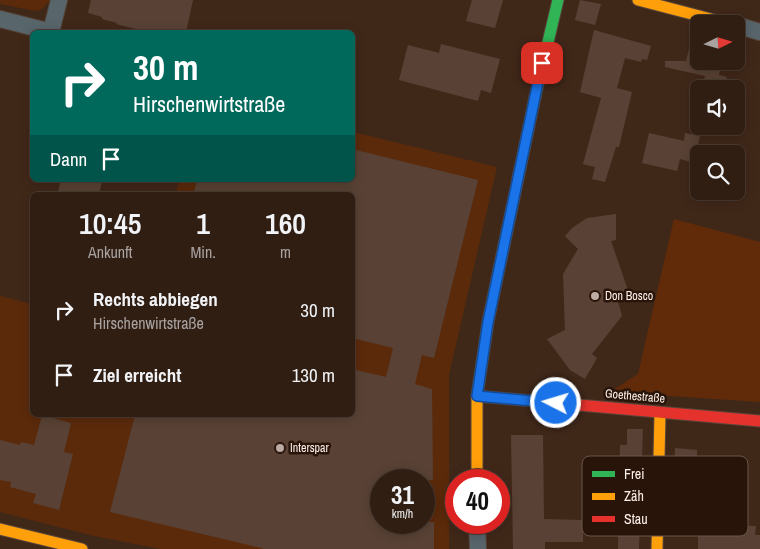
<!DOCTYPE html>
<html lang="de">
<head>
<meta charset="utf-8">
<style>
	:root { --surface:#301e13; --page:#38271c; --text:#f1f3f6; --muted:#a8a2a0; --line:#4b3c33 }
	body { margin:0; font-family:"Archivo Narrow",sans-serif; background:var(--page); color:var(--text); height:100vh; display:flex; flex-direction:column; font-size:19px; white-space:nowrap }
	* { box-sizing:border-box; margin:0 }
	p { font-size:16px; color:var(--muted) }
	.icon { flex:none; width:28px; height:28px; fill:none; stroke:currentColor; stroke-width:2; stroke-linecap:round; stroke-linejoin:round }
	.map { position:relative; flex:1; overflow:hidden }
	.sheet { position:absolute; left:30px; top:192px; width:325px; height:225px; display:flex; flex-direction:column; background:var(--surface); border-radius:8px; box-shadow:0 2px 12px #0003,0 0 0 1px var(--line) }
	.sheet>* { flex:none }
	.banner { position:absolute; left:30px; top:30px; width:325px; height:152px; border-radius:8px; box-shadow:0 2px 12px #0003,0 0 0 1px var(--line); background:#00695c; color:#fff; overflow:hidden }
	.needle { width:32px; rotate:85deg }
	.fabs { position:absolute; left:690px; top:15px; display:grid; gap:10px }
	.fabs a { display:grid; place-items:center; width:55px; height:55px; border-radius:8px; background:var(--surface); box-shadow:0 2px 12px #0003,0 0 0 1px var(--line); font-size:25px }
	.speed { position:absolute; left:370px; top:469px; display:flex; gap:10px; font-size:25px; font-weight:700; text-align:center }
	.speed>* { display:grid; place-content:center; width:65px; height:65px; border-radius:50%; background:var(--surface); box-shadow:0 2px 12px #0003,0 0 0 1px var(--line); line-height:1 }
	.speed small { font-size:12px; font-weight:400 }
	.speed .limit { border:8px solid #d22; background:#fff; color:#111 }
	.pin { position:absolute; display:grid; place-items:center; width:42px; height:42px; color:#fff; margin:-21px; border-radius:10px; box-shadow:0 2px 8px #0006 }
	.me { position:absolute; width:55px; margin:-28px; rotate:275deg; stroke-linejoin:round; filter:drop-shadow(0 0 4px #0008) }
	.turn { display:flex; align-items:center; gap:18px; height:105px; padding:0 20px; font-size:22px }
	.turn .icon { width:65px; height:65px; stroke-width:2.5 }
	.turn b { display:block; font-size:35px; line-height:42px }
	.then { display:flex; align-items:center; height:48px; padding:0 20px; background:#0003; gap:10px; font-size:19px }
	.eta { display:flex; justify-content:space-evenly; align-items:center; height:85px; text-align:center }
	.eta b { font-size:30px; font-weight:600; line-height:35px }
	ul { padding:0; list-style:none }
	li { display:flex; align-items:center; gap:15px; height:65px; padding:0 20px }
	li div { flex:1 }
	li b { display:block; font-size:19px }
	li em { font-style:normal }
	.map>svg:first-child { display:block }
	.built { fill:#5b2a0b; fill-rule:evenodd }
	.green { fill:#612b09 }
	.building { fill:#594235 }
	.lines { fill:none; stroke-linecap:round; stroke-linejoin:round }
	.street-casing { stroke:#57453a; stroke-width:18 }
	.fast-casing { stroke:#57453a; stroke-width:13 }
	.slow-casing { stroke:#57453a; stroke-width:13 }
	.jam-casing { stroke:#57453a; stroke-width:13 }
	.street { stroke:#58656b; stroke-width:16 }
	.fast { stroke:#30b455; stroke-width:11 }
	.slow { stroke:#ff9f0a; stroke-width:11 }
	.jam { stroke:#e5322d; stroke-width:11 }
	.route-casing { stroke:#114b97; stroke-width:12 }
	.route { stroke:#1a73e8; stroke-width:9 }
	.poi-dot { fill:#bcaba2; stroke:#291409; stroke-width:2 }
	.labels { text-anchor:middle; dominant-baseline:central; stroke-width:5; stroke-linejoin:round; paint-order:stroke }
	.poi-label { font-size:12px; fill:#fef1eb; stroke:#291409; text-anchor:start }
	.street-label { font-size:12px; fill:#fef1eb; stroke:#291409 }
	.key { fill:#291409; stroke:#69564d; stroke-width:1 }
	.key-label { font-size:14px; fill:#fef1eb }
</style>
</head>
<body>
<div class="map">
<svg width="760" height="549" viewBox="0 0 760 549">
	<rect width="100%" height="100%" fill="#402819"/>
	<g class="built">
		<path d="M0 0H50L42 9 36 11 0 4Z"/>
		<path d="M353 132 497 167 449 375V549H161L94 536 0 512V296L32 304V415H352V195H176L179 180H352ZM381 480H424V522H381Z"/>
	</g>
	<path class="green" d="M674 219 760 242V402L610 392 638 374Z"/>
	<g class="building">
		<path d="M91 0H193L186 32H147L116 24 117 23 102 19V17L88 13Z"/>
		<path d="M472 0H503L495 28 466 21Z"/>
		<path d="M580 0 601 4 595 25 575 20Z"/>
		<path d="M594 30 651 46 647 60 642 59 641 62 625 58 617 88 632 92 619 147H616L605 182 592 179 595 167 583 164 601 98 580 92Z"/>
		<path d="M693 32H699V61H722L719 75 727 77 724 89H701L705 76 665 67V61H686Z"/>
		<path d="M441 44 500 59 491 93 481 90 478 101 399 80 408 45 439 53Z"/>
		<path d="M649 133 684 141 685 133 700 136 694 163 680 159 677 171 642 163Z"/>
		<path d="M352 149 478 180 434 358 422 355 415 384 432 389 433 480H381V522H434V549H265L110 512 135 415H352V369L386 377 393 348 352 338V195H193L197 180H352Z"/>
		<path d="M61 180H102L99 195H57Z"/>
		<path d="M616 214V240L611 241 630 296 617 298 622 316 592 354 597 358 585 379 570 370 547 339 565 330 563 274 578 249 565 236 572 228 587 218Z"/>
		<path d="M42 415 71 423 64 452 73 454 59 510 33 503 36 494 10 487 11 482 0 480V440L20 445 21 442 34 445Z"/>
		<path d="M627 429H643L639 549H618L620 445H627Z"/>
		<path d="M511 435H543L544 519 583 520V542H545V549H513Z"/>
		<path d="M675 448 697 450 696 514 673 513Z"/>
		<path d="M698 525 756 526 755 535H760V549H698Z"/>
	</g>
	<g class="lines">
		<g class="street-casing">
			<g id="street">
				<path d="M0 19 51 32"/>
				<path d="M736 25 760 32"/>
				<path d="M51 32 59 0"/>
				<path d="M477 522 478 549"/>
			</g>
		</g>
		<g class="fast-casing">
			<path id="fast" d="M535 97 558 0"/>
		</g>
		<g class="slow-casing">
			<g id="slow">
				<path d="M638 0 730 24"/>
				<path d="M477 480V396L488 322 535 97"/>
				<path d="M0 529 82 549"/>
				<path d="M657 549 660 413"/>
			</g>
		</g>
		<g class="jam-casing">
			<path id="jam" d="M477 396 760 421"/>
		</g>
		<use href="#street" class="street"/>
		<use href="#fast" class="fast"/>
		<use href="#slow" class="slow"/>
		<use href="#jam" class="jam"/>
	</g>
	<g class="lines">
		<g class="route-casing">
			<path id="route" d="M542 63 488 322 477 396 556 403"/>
		</g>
		<use href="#route" class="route"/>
	</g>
	<g class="poi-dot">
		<circle cx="595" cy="296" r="5"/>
		<circle cx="280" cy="448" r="5"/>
	</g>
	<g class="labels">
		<g class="poi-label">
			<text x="605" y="296">Don Bosco</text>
			<text x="290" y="448">Interspar</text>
		</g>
		<g class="street-label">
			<text transform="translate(635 396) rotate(5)">Goethestraße</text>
		</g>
	</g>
	<rect x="582" y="456" width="166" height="80" rx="8" class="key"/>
	<rect x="592" y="471" width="23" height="6" fill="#30b455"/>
	<rect x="592" y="493" width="23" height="7" fill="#ff9f0a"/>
	<rect x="592" y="516" width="23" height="6" fill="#e5322d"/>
	<g class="key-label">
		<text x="624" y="479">Frei</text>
		<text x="624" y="501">Zäh</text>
		<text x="624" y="524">Stau</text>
	</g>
</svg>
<div class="fabs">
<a><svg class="needle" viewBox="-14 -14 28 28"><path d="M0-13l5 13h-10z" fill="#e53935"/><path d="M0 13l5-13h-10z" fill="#a8a2a0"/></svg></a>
<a><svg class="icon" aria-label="sound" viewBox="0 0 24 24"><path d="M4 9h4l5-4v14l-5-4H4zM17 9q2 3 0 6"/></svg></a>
<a><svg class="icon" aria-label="search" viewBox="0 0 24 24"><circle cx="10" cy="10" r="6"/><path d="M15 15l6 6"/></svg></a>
</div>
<div class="speed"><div>31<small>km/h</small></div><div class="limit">40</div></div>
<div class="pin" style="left:542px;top:63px;background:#d93025"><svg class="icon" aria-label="arrive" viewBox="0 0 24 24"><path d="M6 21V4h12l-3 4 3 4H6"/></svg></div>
<svg class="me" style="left:556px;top:403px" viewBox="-20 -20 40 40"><circle r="17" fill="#1a73e8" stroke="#fff" stroke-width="3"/><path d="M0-11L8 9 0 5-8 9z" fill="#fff"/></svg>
<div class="banner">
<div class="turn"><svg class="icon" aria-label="right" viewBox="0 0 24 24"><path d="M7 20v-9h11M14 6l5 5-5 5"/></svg><div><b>30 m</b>Hirschenwirtstraße</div></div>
<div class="then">Dann<svg class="icon" aria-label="arrive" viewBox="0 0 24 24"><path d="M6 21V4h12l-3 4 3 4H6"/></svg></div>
</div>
<section class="sheet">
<div class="eta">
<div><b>10:45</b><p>Ankunft</p></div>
<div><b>1</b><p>Min.</p></div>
<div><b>160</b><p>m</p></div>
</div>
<ul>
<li><svg class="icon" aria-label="right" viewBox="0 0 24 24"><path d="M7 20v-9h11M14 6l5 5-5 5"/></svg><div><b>Rechts abbiegen</b><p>Hirschenwirtstraße</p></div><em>30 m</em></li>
<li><svg class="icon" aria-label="arrive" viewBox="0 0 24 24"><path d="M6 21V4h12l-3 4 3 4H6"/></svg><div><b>Ziel erreicht</b></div><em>130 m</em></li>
</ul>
</section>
</div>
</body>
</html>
